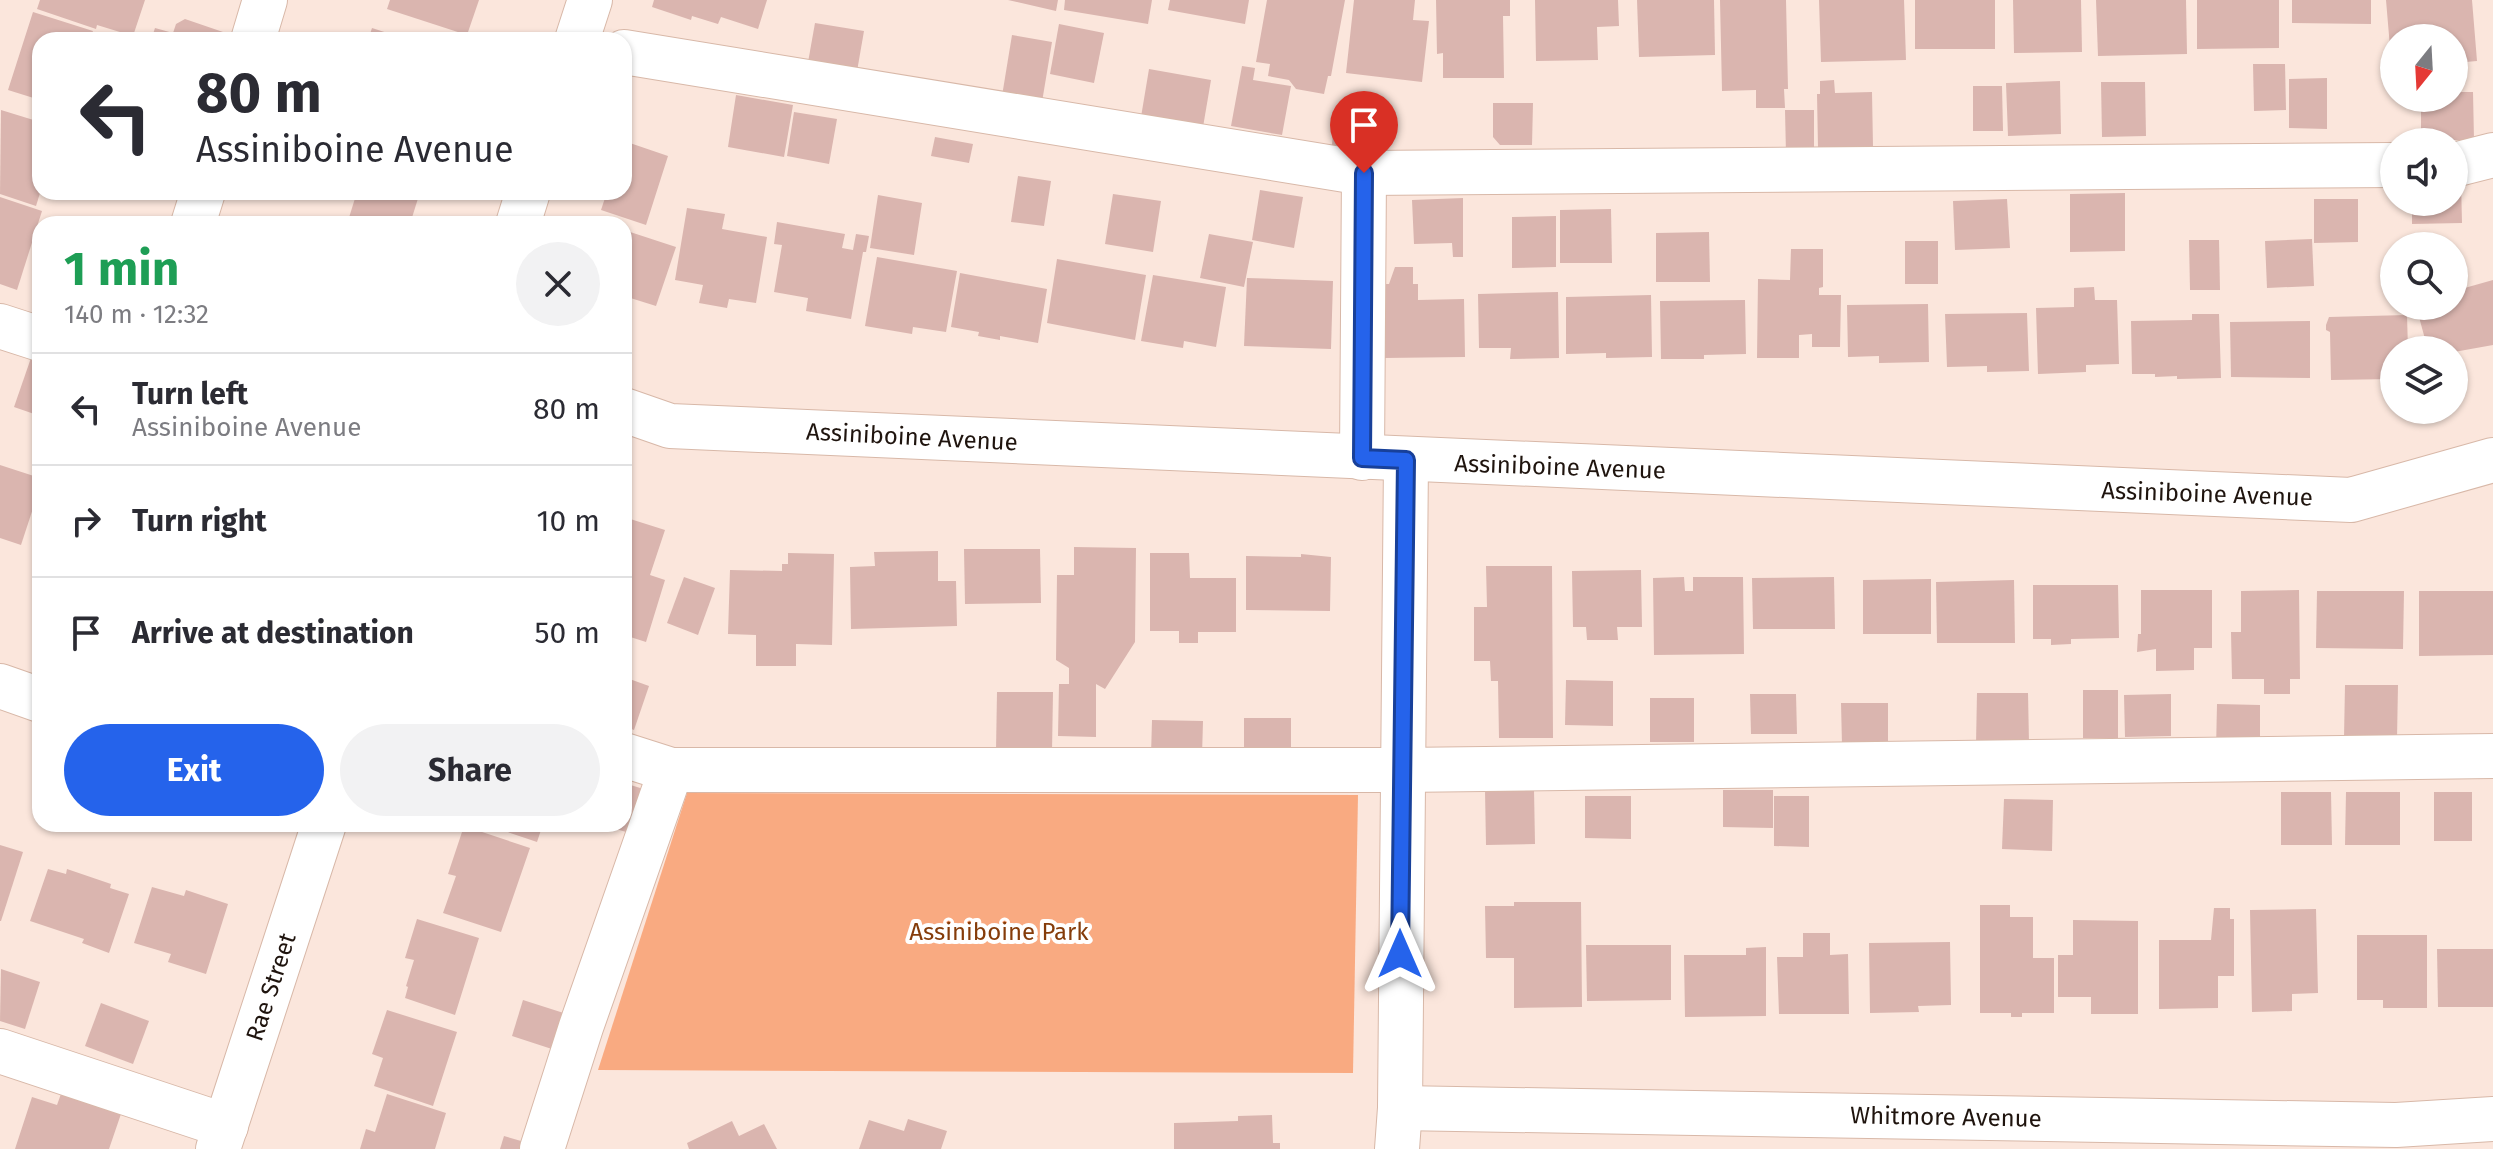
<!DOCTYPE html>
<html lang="en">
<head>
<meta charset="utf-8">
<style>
	:root { --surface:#fff; --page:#f2f2f3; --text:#2b2b33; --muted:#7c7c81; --line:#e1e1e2; --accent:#2563eb }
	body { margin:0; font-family:"Fira Sans",sans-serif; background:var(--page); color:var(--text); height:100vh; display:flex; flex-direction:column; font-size:30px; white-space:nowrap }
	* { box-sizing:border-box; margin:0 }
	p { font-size:26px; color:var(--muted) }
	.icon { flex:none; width:44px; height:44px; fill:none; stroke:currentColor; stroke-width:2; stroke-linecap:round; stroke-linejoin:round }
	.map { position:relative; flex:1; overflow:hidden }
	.sheet { position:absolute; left:32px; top:216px; width:600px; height:616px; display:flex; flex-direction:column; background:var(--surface); border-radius:24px; box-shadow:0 2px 6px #0004 }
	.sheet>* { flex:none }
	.top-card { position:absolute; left:32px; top:32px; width:600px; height:168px; border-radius:24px; box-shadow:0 2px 6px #0004; background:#fff; color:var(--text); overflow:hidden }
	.needle { width:52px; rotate:198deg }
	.buttons { position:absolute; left:2380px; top:24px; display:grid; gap:16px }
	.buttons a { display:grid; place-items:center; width:88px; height:88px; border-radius:50%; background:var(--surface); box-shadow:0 2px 6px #0004; font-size:40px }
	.pin { position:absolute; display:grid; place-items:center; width:68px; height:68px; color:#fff; margin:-82px -34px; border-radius:50% 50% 50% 0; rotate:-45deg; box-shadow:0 0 8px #0007 }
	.pin .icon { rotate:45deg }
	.me { position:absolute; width:88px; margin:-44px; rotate:0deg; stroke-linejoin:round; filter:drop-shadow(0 0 6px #0008) }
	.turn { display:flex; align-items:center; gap:28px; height:168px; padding:0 32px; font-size:36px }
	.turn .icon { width:104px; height:104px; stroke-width:2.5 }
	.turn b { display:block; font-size:56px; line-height:68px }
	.round { display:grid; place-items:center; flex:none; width:84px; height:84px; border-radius:42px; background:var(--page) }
	.head { display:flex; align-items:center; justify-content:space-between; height:136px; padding:0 32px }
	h1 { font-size:48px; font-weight:700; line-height:60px; color:#1e9e55 }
	.button { display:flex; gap:16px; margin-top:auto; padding:16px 32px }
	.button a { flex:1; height:92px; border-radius:48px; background:var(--accent); color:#fff; font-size:32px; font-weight:700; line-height:92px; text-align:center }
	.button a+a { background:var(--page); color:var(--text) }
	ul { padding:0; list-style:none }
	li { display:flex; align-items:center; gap:24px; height:112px; padding:0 32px; border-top:2px solid var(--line) }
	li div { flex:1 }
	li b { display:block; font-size:30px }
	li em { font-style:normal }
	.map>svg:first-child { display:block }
	.green { fill:#f9aa81 }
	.building { fill:#dab5af }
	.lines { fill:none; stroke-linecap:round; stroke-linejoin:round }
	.minor-casing { stroke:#d8b8a8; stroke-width:46 }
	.minor { stroke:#fff; stroke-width:44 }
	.route-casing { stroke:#184099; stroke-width:20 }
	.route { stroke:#2563eb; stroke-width:14 }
	.labels { text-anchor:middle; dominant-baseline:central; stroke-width:8; stroke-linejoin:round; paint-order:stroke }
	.street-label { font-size:24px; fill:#1f140e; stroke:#fff }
	.park-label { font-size:24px; fill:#853c0a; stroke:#fff }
</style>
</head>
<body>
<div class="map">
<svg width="2493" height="1149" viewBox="0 0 2493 1149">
	<rect width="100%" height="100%" fill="#fbe6dc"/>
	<path class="green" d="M687 793 1358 795 1353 1073 598 1070Z"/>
	<g class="building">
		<path d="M40 0H145L133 36 97 25 96 29 37 9Z"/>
		<path d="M390 0H479L467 35 387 9Z"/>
		<path d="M654 0H767L758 29 721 17 718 24 692 16 691 20 652 7Z"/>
		<path d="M1008 0H1058L1056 11Z"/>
		<path d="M1065 0H1152L1148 24 1064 10Z"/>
		<path d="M1170 0H1249L1245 24 1168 10Z"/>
		<path d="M1267 0H1345L1331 76H1328L1324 94 1296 89 1289 80 1268 76 1270 64 1256 62Z"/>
		<path d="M1354 0H1415L1413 20 1429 21 1422 82 1346 73Z"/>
		<path d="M1436 0H1510V16H1503L1504 78H1443V53L1437 54Z"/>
		<path d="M1535 0H1618L1619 26 1597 27 1598 60 1536 61Z"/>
		<path d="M1637 0H1714L1715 55 1639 57Z"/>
		<path d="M1720 0H1786L1788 89H1784L1785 108H1756V90L1722 91Z"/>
		<path d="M1819 0H1904L1906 60 1821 62Z"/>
		<rect x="1915" y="0" width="80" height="49"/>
		<path d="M2013 0H2081L2082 52 2014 53Z"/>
		<path d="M2096 0H2186L2187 54 2098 56Z"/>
		<path d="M2197 0H2279V48L2197 49Z"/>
		<path d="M2292 0H2371V24L2292 23Z"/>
		<path d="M2386 0H2472L2477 61 2454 63V38H2394V71H2392Z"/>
		<path d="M33 12 93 31 89 40H40V100L8 90Z"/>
		<path d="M185 19 223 32 220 40H151L155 28 173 33 176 24Z"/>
		<path d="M815 23 864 31 856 77 807 68Z"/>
		<path d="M1059 24 1104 33 1094 83 1050 74Z"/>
		<path d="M372 28 406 39V40H368Z"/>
		<path d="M1012 35 1052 42 1042 102 1002 96Z"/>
		<path d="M2253 64H2285L2286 110 2254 111Z"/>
		<path d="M1242 66 1255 68 1253 80 1291 86 1282 135 1231 126Z"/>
		<path d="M1149 69 1211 80 1203 127 1141 117Z"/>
		<path d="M2327 78V129L2289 128V79Z"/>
		<path d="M1834 80 1835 93 1872 92 1873 147 1818 148 1817 94H1820V81Z"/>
		<path d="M2060 81 2061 134 2008 136 2006 83Z"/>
		<path d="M2101 82H2145L2146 136 2102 137Z"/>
		<path d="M1973 86H2002L2003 131H1973Z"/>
		<path d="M2454 92H2473L2474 140H2421V98H2454Z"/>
		<path d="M736 95 793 105 784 157 728 147Z"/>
		<path d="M1493 103H1533L1532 145H1500L1493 137Z"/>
		<path d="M1336 107 1383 112 1378 159 1331 153Z"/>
		<path d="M1 110 40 122V193L36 206 0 194Z"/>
		<path d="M1785 110H1814V153L1786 154Z"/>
		<path d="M794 112 837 119 829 164 787 156Z"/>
		<path d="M935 137 973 144 969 163 931 156Z"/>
		<path d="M624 141 668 156 646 225 601 210 607 192H624Z"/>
		<path d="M1018 176 1051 181 1044 226 1011 222Z"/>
		<path d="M2454 181H2461L2462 223 2412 224V202H2454Z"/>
		<path d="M1260 190 1303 197 1294 248 1252 240Z"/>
		<path d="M357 192H420L410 224H347Z"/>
		<path d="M2125 193V251L2070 252V194Z"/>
		<path d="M1113 194 1161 201 1153 252 1105 244Z"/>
		<path d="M878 195 922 203 914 255 870 248Z"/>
		<path d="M0 197 42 211 17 290 0 284Z"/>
		<path d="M1463 198V257H1453L1452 243 1414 244 1412 200Z"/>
		<path d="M2007 199 2010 248 1955 250 1953 201Z"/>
		<path d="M2314 199H2358V242L2314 243Z"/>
		<path d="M687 208 725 214 722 229 767 237 756 303 729 299 727 308 699 303 703 285 675 280Z"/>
		<path d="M1611 209 1612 263H1560V210Z"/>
		<path d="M1556 216V267L1512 268V217Z"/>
		<path d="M777 222 845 234 842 248 853 250 856 234 869 236 866 252H863L851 319 806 311 808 298 774 292 782 245 774 244Z"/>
		<path d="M624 230 676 247 656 306 624 296Z"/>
		<path d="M1709 232 1710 282H1656V233Z"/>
		<path d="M1209 234 1253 242 1244 287 1200 278Z"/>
		<path d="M2312 239 2314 286 2267 288 2265 241Z"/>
		<path d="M2189 240H2219L2220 290H2190Z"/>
		<rect x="1905" y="241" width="33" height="43"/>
		<path d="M1791 249H1823V287L1819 288V295H1841L1840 347H1812V334L1799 335V358H1757L1758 279 1790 280Z"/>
		<path d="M877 257 957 271 946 332 913 327 912 334 865 326Z"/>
		<path d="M1057 259 1146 275 1135 340 1047 323Z"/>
		<path d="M1395 267H1413V284H1418V300L1464 299 1465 357 1384 358 1383 284H1389Z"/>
		<path d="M960 273 1047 289 1038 343 1000 336V340L978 336 979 332 951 327Z"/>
		<path d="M1153 275 1226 287 1216 347 1184 341 1183 348 1141 341Z"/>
		<path d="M1247 278 1333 281 1331 349 1244 346Z"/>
		<path d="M2493 280V345L2454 352V350H2428L2416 306H2454V291Z"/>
		<path d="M2094 287 2095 300H2117L2119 364 2086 365V372L2038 374 2036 308 2074 307V288Z"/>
		<path d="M1558 292 1559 358 1510 359 1511 348H1479L1478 294Z"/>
		<path d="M1651 295 1652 357 1606 358V353L1566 354V297Z"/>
		<path d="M1745 300 1746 354 1704 355V359H1661L1660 301Z"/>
		<path d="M1928 304 1929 362 1879 363V356L1848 357 1847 305Z"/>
		<path d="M2027 313 2029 371 1987 372V366L1947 367 1945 314Z"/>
		<path d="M2192 314H2219L2221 378 2177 379V376L2155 377V374H2132L2131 321 2192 320Z"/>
		<path d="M2407 315 2408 350H2394L2393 379 2331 380 2330 332 2326 330V325L2329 317Z"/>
		<path d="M2310 321V378L2231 377 2230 322Z"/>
		<path d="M32 355 40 358V416L14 407Z"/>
		<path d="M0 465 40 478V487L21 545 0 538Z"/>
		<path d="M624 517 665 530 650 575 665 580 646 642 624 635Z"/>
		<path d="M1074 547 1136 548 1135 642 1105 689 1096 684V737L1058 736 1059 684H1069V668L1056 660 1057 575H1074Z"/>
		<path d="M964 549H1040L1041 603 965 604Z"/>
		<path d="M938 551V581H956L957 626 851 629 850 567 875 566 874 552Z"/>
		<path d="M788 553 834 554 832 645 796 644V666H756V635L728 634 730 570 782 571V564H788Z"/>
		<path d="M1150 553H1189L1190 578H1236V632H1198V643H1179V631H1150Z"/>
		<path d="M1301 554 1331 557 1330 611 1246 610V556L1301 557Z"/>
		<path d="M1486 566H1552L1553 738H1499L1498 681H1491L1490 661H1474V607H1487Z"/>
		<path d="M1641 570 1642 627H1617L1618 640H1587L1586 627H1573L1572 571Z"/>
		<path d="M684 577 715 588 698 635 667 623Z"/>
		<path d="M1684 577 1685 591H1693V577H1743L1744 654 1654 655 1653 578Z"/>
		<path d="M1834 577 1835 629H1753L1752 578Z"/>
		<path d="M1931 579V634H1863V580Z"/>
		<path d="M2014 580 2015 643H1937L1936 582Z"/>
		<path d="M2033 585H2118L2119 638 2071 639V644L2051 645V639H2033Z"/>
		<path d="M2141 590H2212V648H2194V670L2156 671V649L2137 652 2138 634H2141Z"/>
		<path d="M2299 590 2300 679H2290V694H2264V679H2232L2231 632H2241V591Z"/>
		<path d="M2317 591H2404L2403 649 2316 648Z"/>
		<path d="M2419 591H2493V655L2419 656Z"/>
		<path d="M624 677 649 686 634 730 624 726Z"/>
		<path d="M1566 680 1613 681V726L1565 725Z"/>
		<path d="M2345 685H2398L2397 738H2344Z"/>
		<rect x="2083" y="690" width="35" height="48"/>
		<path d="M997 692H1053L1052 752 996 751Z"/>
		<path d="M1977 693H2028L2029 743 1976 744Z"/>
		<path d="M1750 694H1796L1797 734H1751Z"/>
		<path d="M2171 694V736L2125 737 2124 695Z"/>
		<rect x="1650" y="698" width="44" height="44"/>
		<path d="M1841 703H1888V744L1842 745Z"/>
		<path d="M2217 704 2260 705V751L2216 750Z"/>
		<rect x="1244" y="718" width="47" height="32"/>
		<path d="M1152 720 1203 721 1202 756H1151Z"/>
		<path d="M624 783 650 791 636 835 603 825 624 824Z"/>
		<path d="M1534 789 1535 844 1486 845 1485 790Z"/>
		<path d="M1723 790H1773V828L1723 827Z"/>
		<path d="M2281 792H2331L2332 845H2281Z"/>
		<path d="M2346 792H2400V845H2345Z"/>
		<rect x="2434" y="792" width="38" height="49"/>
		<path d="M1585 796H1631V839L1585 838Z"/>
		<path d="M1774 796H1809V847L1774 846Z"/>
		<path d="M2004 799 2053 800 2052 851 2002 849Z"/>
		<path d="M484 824H543L537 842Z"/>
		<path d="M464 826 530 848 501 932 443 913 456 876 448 874Z"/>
		<path d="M0 845 23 852 1 921H0Z"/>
		<path d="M48 869 66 874 67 869 111 884 110 888 129 894 109 953 82 943 84 939 30 921Z"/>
		<path d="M152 887 184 896 186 890 228 904 206 974 168 962 171 954 134 943Z"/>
		<path d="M1514 902H1581L1582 1007 1514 1008V958H1486L1485 906H1514Z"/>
		<path d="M1980 905H2010V917H2033V958H2054V1013H2022V1017H2011V1013H1980Z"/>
		<path d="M2214 908H2230V919H2234V976H2218V1008L2159 1009V940H2211Z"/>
		<path d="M2316 909 2318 993 2292 994V1011L2252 1012 2250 910Z"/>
		<path d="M417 919 479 938 455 1015 405 998 408 987 406 986 414 960 405 958Z"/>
		<path d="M2073 920 2138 921V1014H2091V997H2058V955H2073Z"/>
		<path d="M1803 933H1830V955L1848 954 1849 1014H1779L1777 957H1803Z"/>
		<path d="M2357 935H2427V1008H2383V1000H2357Z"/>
		<path d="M1950 942 1951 1005 1918 1006 1919 1012 1870 1013 1869 943Z"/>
		<path d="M1586 945H1671V1000L1587 1001Z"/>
		<path d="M1766 947V1016L1685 1017 1684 955H1746V948Z"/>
		<path d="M2437 949H2493V1007H2438Z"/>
		<path d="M1 969 40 982 25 1029 0 1021Z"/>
		<path d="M523 1000 573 1016 561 1052 512 1036Z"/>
		<path d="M101 1003 149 1021 133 1064 85 1046Z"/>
		<path d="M387 1010 457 1032 433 1106 374 1086 383 1058 372 1054Z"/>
		<path d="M62 1091 122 1111 109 1149H15L32 1097 57 1105Z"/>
		<path d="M387 1094 446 1113 435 1149H360L366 1129 375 1132Z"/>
		<path d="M1272 1115 1273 1143H1280V1149H1174V1123L1238 1121V1116Z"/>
		<path d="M908 1119 947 1131 941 1149H859L869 1120 904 1131Z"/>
		<path d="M732 1121 739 1136 764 1124 777 1149H689L687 1143Z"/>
		<path d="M504 1136 535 1145 534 1149H500Z"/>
	</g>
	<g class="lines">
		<g class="minor-casing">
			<g id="minor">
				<path d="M253 40 265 0"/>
				<path d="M577 40 590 0"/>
				<path d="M624 52 1364 173 2394 165"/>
				<path d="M2454 165 2493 155"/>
				<path d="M193 224 203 192"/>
				<path d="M518 224 528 192"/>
				<path d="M0 326 40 339"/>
				<path d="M624 410 670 426 2351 500 2493 460"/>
				<path d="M1362 458 1364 173"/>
				<path d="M0 686 40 700"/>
				<path d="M624 755 671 770"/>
				<path d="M0 1051 226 1126"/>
				<path d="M1400 1108 2396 1125 2493 1119"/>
				<path d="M218 1149 324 824"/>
				<path d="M542 1149 581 1027 671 770H1401L2493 756"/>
				<path d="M1397 1149 1400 1108 1406 460"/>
			</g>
		</g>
		<use href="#minor" class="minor"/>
	</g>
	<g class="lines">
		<g class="route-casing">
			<path id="route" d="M1364 173 1362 458 1406 460 1400 954"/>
		</g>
		<use href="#route" class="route"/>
	</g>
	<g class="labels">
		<g class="street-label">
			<text transform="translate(912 437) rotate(3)">Assiniboine Avenue</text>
			<text transform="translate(1560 467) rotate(2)">Assiniboine Avenue</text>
			<text transform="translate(2207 494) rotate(2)">Assiniboine Avenue</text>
			<text transform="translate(271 987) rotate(-72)">Rae Street</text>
			<text transform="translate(1946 1117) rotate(1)">Whitmore Avenue</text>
		</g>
		<g class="park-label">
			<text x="999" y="932">Assiniboine Park</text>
		</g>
	</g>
</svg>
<div class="buttons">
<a><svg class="needle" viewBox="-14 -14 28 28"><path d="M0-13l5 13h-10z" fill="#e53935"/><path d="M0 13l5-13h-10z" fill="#7c7c81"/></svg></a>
<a><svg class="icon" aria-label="sound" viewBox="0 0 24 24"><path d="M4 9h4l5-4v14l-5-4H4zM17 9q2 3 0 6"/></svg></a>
<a><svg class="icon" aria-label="search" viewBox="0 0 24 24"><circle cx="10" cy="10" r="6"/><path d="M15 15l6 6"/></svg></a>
<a><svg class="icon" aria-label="layers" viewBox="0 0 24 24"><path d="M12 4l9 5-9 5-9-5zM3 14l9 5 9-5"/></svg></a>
</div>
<div class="pin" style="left:1364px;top:173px;background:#d93025"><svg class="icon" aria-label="arrive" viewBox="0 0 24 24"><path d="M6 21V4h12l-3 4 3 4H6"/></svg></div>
<svg class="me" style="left:1400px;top:954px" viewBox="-20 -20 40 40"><path d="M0-17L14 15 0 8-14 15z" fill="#2563eb" stroke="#fff" stroke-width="4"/></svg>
<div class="top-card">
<div class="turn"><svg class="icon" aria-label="left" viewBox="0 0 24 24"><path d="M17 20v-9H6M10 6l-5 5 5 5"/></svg><div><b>80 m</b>Assiniboine Avenue</div></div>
</div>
<section class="sheet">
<div class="head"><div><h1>1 min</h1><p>140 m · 12:32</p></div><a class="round"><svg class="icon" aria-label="close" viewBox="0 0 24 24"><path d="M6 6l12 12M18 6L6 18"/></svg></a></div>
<ul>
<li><svg class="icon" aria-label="left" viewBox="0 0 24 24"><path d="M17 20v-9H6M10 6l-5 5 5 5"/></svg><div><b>Turn left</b><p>Assiniboine Avenue</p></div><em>80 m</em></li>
<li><svg class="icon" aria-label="right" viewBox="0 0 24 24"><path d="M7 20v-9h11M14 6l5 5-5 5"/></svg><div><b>Turn right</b></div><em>10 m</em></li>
<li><svg class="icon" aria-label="arrive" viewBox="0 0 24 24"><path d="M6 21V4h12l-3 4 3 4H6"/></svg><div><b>Arrive at destination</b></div><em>50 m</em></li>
</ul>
<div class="button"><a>Exit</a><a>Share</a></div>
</section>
</div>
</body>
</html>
